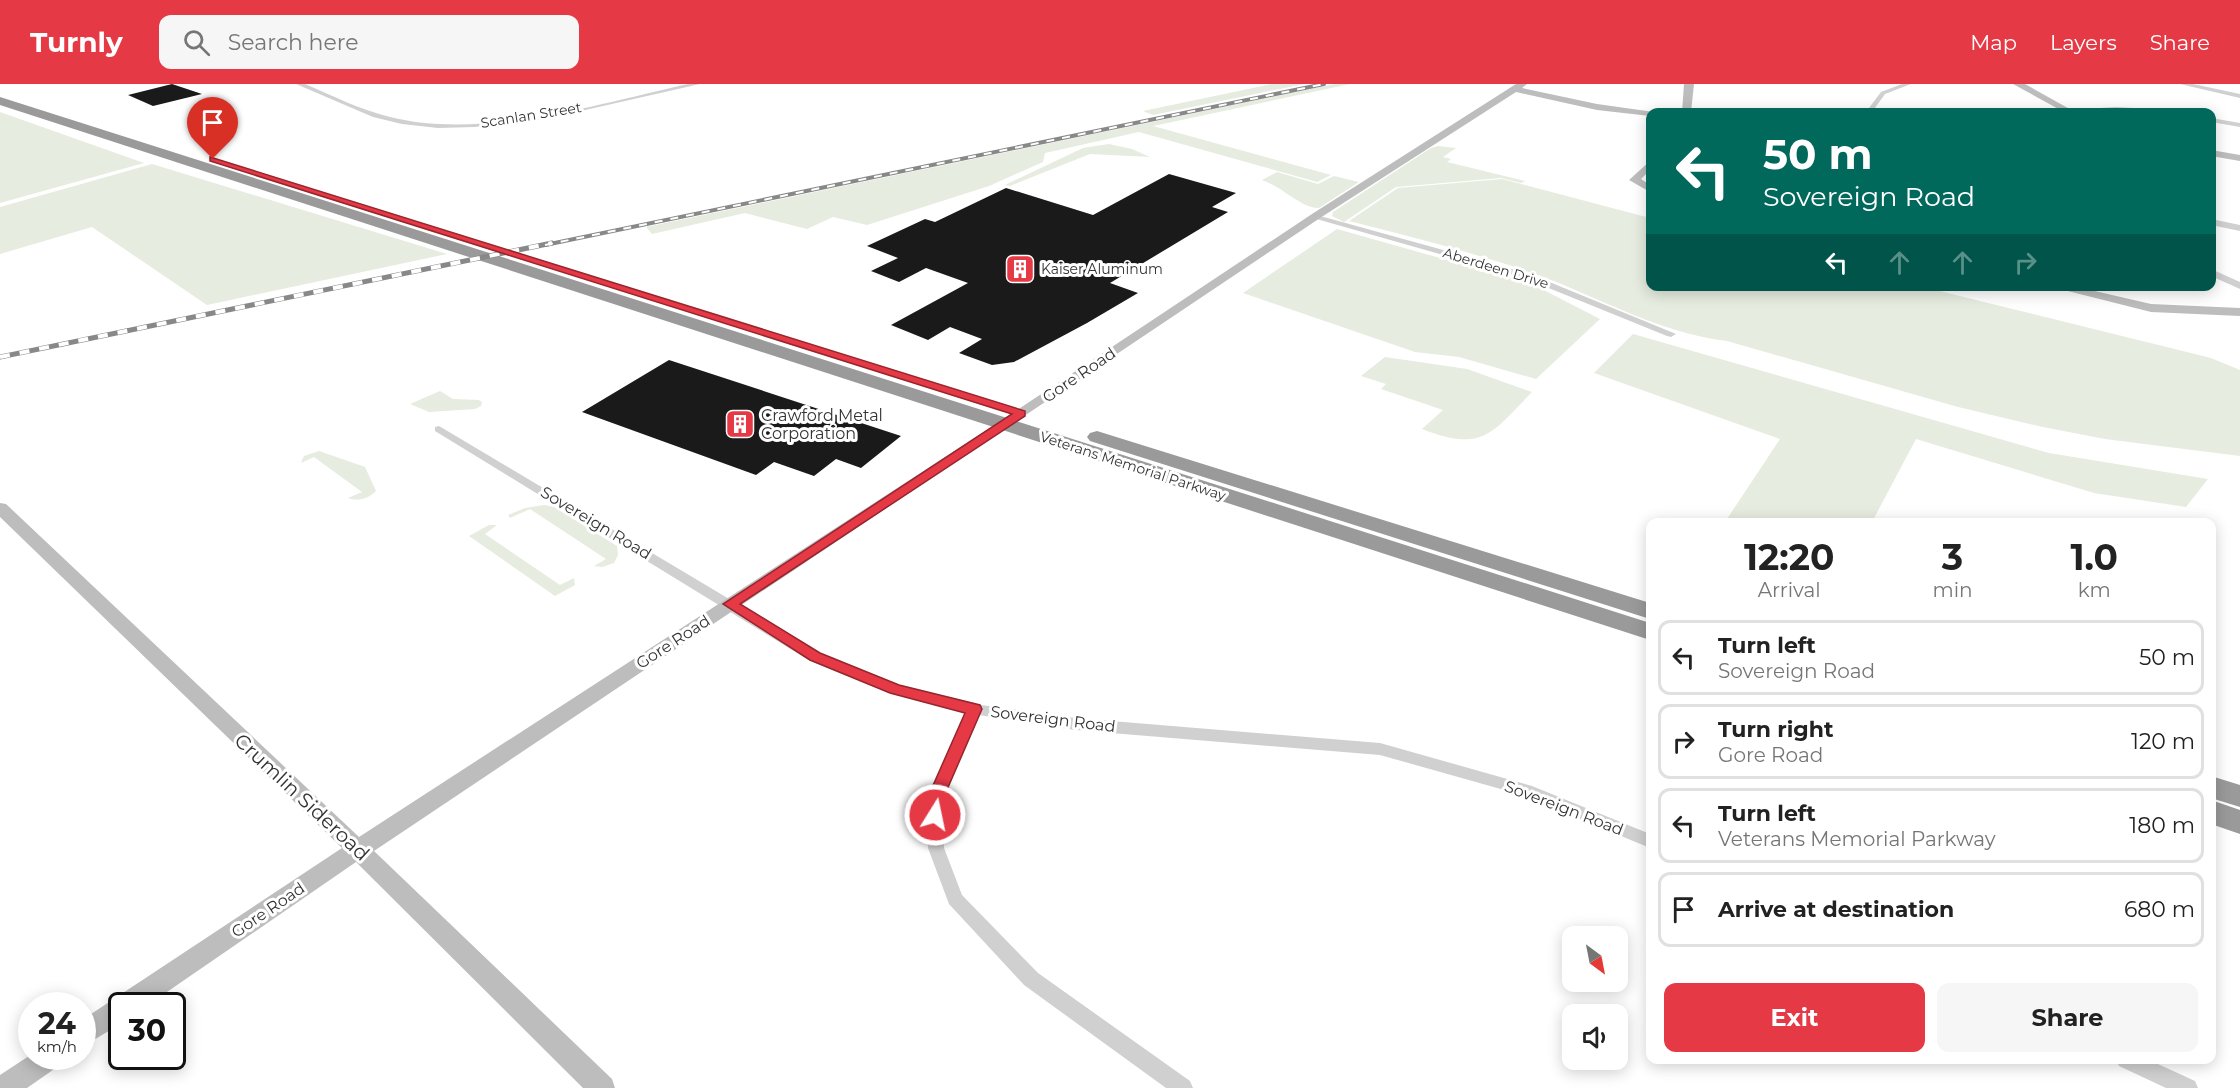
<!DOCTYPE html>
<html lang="en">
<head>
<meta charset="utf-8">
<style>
	:root { --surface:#fff; --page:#f6f6f6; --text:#222; --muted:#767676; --line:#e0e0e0; --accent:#e63946 }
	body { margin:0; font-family:Montserrat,sans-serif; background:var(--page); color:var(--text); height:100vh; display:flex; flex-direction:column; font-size:22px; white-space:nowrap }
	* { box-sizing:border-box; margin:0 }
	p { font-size:20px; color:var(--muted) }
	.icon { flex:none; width:33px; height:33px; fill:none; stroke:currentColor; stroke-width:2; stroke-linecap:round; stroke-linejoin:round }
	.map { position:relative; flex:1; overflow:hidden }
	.panel { position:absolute; left:1646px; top:434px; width:570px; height:546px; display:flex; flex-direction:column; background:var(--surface); border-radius:12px; box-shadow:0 3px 15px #0003 }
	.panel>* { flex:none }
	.top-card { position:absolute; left:1646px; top:24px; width:570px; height:183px; border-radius:12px; box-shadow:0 3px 15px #0003; background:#00695c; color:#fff; overflow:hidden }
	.needle { width:39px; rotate:148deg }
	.tools { position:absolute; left:1562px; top:842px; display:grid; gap:12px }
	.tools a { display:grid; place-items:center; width:66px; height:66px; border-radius:12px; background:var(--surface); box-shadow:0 3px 15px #0003; font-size:30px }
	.speed { position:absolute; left:18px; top:908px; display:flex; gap:12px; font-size:30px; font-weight:700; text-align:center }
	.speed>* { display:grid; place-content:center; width:78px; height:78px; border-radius:50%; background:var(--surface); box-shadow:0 3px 15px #0003; line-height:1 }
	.speed small { font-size:15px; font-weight:400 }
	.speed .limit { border:3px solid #111; border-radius:9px; background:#fff; color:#111 }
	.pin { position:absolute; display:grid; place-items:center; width:51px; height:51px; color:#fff; margin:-62px -26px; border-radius:50% 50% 50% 0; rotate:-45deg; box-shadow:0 0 6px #0007 }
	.pin .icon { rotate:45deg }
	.me { position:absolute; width:66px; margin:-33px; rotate:10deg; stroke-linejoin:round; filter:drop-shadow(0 0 4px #0008) }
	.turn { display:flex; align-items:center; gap:21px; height:126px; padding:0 18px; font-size:27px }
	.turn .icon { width:78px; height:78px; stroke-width:2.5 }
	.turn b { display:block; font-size:42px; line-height:51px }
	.lanes { display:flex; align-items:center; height:57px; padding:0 18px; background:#0003; justify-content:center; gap:30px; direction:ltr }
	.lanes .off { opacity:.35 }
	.eta { display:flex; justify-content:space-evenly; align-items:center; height:102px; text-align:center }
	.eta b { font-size:36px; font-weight:700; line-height:42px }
	.cta { display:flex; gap:12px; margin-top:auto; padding:12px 18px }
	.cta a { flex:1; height:69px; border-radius:12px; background:var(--accent); color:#fff; font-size:24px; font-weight:700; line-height:69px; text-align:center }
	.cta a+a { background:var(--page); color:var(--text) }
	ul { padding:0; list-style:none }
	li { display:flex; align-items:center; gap:18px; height:75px; margin:0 12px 9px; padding:0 6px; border:3px solid var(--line); border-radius:12px }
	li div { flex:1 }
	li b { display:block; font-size:22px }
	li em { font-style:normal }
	header { display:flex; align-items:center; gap:36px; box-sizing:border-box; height:84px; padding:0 30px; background:var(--accent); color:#fff }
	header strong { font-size:28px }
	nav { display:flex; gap:33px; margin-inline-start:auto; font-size:21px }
	.search { width:420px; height:54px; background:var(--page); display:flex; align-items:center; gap:15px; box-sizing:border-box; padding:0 21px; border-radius:12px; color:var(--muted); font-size:22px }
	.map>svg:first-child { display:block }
	.green { fill:#e6ecdf }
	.building { fill:#1a1a1a }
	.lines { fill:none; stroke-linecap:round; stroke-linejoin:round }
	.street { fill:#d0d0d0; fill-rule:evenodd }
	.secondary { fill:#bdbdbd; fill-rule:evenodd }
	.highway { fill:#9a9a9a; fill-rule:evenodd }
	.rail-far1-casing { stroke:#888; stroke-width:4 }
	.rail-casing { stroke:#888; stroke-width:5 }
	.rail-far1 { stroke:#fff; stroke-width:2; stroke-dasharray:8; stroke-linecap:butt }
	.rail { stroke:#fff; stroke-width:4; stroke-dasharray:10; stroke-linecap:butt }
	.route { fill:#e63946; stroke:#96252e; stroke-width:1.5 }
	.labels { text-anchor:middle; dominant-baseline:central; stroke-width:6; stroke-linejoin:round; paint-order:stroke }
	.far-street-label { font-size:14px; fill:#333; stroke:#fff }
	.far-poi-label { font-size:14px; fill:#333; stroke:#fff; text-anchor:start }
	.street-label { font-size:16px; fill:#333; stroke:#fff }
	.poi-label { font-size:16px; fill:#333; stroke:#fff; text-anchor:start }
	.near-street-label { font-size:20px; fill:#333; stroke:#fff }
</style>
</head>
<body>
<header>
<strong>Turnly</strong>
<div class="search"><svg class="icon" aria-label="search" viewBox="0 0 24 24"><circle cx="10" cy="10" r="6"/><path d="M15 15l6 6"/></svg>Search here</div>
<nav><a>Map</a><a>Layers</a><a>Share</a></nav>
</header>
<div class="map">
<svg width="2240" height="1004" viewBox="0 0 2240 1004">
	<rect width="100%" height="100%" fill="#fff"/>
	<g class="green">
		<path d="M1272 0H1304L1153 31 1143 27Z"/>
		<path d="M1335 0H1350L1153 42 1331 91 1317 98 1139 48 1045 69 1043 78 989 102 867 141 833 133 807 145 745 129 652 150 646 143Z"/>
		<path d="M0 28 144 79 0 119Z"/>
		<path d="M1109 60 1132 65 1150 73 1090 70 1010 102 1005 101 1083 64Z"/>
		<path d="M1438 62 1456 64 1443 73 1451 75 1447 78 1525 97 1521 99 1501 94 1396 103 1344 138 1332 132 1333 128 1431 64Z"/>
		<path d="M152 80 447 170 207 221 92 143 0 170V123Z"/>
		<path d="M1277 88 1318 100 1334 92 1359 98 1319 124C1302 125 1281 102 1262 96Z"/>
		<path d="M1502 95 1650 134V202L1923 203 2211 274 2240 286V372L2105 355 2043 343 1958 323 1727 257C1659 249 1601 214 1538 191 1476 169 1412 153 1349 137L1398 104Z"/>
		<path d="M1337 145 1532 200 1600 235 1536 295 1459 273 1415 268 1243 209Z"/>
		<path d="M1633 250 2049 369 2208 395 2186 423 2094 409 1916 355 1872 438H1725L1780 355 1594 289Z"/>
		<path d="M1385 273 1467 285 1532 308C1492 349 1483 369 1422 345L1443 326 1381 305 1386 300 1361 292Z"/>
		<path d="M440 307 453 315 479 316 482 318 481 322 475 325 429 328 410 320Z"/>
		<path d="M319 367 365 383 376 407C369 414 359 418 348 414L362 408 314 373 301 379 304 372Z"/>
		<path d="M544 421 554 423 617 462 618 471 614 479 602 483 594 482 606 475 530 425 510 434 508 431 525 424Z"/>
		<path d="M489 441H497L485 450 560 501 574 494 575 501 555 512 469 452Z"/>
	</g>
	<g class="building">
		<path d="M172 0 202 10 153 22 128 11Z"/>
		<path d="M1169 90 1236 109 1212 123 1228 128 1110 199 1138 209 1087 239 1014 278 992 281 959 269 982 255 950 243 928 256 891 241 968 199 926 184 899 198 871 187 898 174 867 162 925 135 935 138 1006 104 1093 131Z"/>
		<path d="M669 276 901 352 861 384 836 375 814 392 774 378 756 391 582 328Z"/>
	</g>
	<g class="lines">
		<g class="street">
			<path d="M296 0H305C333 12 361 26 390 33 481 56 599 20 688 0H700L550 34 475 43 438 44 402 40 373 33Z"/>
			<path d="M1902 0H1911L1885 10 1872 28H1866L1881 8Z"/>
			<path d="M2180 0H2193L2240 10V14Z"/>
			<path d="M2116 23 2168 26 2172 28H2063L2067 26Z"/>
			<path d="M2211 34 2240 39V43L2211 38Z"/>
			<path d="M1313 130 1530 190 1676 250 1671 253 1667 252 1524 194 1313 134Z"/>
			<path d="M2211 135 2240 141V147L2211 141Z"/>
			<path d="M2211 185 2240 198V205L2211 192Z"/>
			<path d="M439 342 820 569 899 601 974 620 1075 634 1380 659 1532 702 1650 750V764L1522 711 1380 671 1075 646 979 631 943 715 944 764 962 811 1038 889 1190 997 1193 1004H1166L1024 901 949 820 928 764 927 715 965 628 890 609 810 577 435 347V343Z"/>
			<path d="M2116 975H2147L2195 997 2198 1004H2166L2119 982Z"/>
		</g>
		<g class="secondary">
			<path d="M1516 0H1527L1522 4 1597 20 1654 28H1650V32L1597 26 1516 8 1320 134 374 767 612 995 615 1004H583L356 778 148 921H122V939L82 963V936L342 764 0 433V419L6 420 359 753 999 338 1312 130Z"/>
			<path d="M1684 0H1694L1691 28H1682Z"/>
			<path d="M2013 0H2025L2075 28H2064Z"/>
			<path d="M2211 66 2240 71V77L2211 72Z"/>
			<path d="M1650 77V86L1641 95 1650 101V108L1629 96Z"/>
			<path d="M2048 202H2073L2151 220 2240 224V232L2151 228Z"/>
			<path d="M32 970 64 972 60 981 27 1004H0V991Z"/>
		</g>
		<g class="highway">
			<path d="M0 13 1650 539V556L0 21Z"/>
			<path d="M1097 347 1650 519V535L1090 357 1087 353 1090 349Z"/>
			<path d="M2211 692 2240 701V723L2211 714Z"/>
			<path d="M2211 716 2240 726V750L2211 740Z"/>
		</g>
		<g class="rail-far1-casing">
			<path id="rail-far1" d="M545 161 1324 0"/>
		</g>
		<g class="rail-casing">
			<path id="rail" d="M0 273 552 159"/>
		</g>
		<use href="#rail-far1" class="rail-far1"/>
		<use href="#rail" class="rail"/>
	</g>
	<path class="route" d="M210 73 1025 327V332L740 520 820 569 899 601 980 621 982 625 943 715 941 736H929L927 715 965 629 890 609 810 576 723 520 1012 330 210 77Z"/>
	<defs>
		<g id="building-square" transform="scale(1.5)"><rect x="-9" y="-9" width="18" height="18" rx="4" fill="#e63946" stroke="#fff"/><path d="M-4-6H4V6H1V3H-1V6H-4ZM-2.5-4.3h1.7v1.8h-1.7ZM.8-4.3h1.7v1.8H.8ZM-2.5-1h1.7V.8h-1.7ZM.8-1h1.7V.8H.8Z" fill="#fff"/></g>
	</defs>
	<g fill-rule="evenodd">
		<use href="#building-square" x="1020" y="185"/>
		<use href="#building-square" x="740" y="340"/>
	</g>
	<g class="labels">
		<g class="far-street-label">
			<text transform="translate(531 31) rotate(-9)">Scanlan Street</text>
			<text transform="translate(1496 184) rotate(17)">Aberdeen Drive</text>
			<text transform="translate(1133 382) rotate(18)">Veterans Memorial Parkway</text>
		</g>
		<g class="far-poi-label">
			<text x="1041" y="185">Kaiser Aluminum</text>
		</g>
		<g class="street-label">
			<text transform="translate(1079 291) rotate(-34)">Gore Road</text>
			<text transform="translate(596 439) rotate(31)">Sovereign Road</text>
			<text transform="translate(673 558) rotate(-33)">Gore Road</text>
			<text transform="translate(1053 635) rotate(7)">Sovereign Road</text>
			<text transform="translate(1564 724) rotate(21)">Sovereign Road</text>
			<text transform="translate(268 826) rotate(-34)">Gore Road</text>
		</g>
		<g class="poi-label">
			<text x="761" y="331">Crawford Metal<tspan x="761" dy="18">Corporation</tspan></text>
		</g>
		<g class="near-street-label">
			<text transform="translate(302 713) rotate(43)">Crumlin Sideroad</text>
		</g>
	</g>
</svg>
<div class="tools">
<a><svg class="needle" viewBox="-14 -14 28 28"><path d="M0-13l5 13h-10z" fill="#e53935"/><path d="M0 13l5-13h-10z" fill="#767676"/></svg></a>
<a><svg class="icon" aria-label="sound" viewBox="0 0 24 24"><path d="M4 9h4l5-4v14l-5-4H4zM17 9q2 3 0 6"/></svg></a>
</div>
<div class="speed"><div>24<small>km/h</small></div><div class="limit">30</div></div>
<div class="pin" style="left:213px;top:75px;background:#d93025"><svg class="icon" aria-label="arrive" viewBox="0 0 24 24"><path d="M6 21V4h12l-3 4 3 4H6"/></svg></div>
<svg class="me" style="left:935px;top:731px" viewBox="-20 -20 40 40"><circle r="17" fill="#e63946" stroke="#fff" stroke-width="3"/><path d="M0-11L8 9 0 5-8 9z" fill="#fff"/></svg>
<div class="top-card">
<div class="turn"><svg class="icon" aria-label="left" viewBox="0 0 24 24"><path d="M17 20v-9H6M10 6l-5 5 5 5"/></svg><div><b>50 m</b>Sovereign Road</div></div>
<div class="lanes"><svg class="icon" aria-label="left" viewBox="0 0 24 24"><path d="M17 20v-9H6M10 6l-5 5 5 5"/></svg><svg class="icon off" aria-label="ahead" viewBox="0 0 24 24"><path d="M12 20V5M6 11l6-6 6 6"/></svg><svg class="icon off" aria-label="ahead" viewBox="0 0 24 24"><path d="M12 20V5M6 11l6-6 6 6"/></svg><svg class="icon off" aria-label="right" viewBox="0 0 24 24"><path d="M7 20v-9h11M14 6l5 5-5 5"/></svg></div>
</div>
<section class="panel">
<div class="eta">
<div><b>12:20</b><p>Arrival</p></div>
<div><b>3</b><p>min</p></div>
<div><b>1.0</b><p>km</p></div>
</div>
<ul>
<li><svg class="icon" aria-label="left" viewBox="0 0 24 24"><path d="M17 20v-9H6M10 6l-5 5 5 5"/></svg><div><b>Turn left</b><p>Sovereign Road</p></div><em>50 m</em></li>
<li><svg class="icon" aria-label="right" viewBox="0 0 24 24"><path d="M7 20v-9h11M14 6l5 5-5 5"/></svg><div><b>Turn right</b><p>Gore Road</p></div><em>120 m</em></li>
<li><svg class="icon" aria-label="left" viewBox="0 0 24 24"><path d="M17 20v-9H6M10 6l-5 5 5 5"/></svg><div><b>Turn left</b><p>Veterans Memorial Parkway</p></div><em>180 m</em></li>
<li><svg class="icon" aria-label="arrive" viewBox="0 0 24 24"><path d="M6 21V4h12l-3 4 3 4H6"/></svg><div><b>Arrive at destination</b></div><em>680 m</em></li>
</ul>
<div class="cta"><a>Exit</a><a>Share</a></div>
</section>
</div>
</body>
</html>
